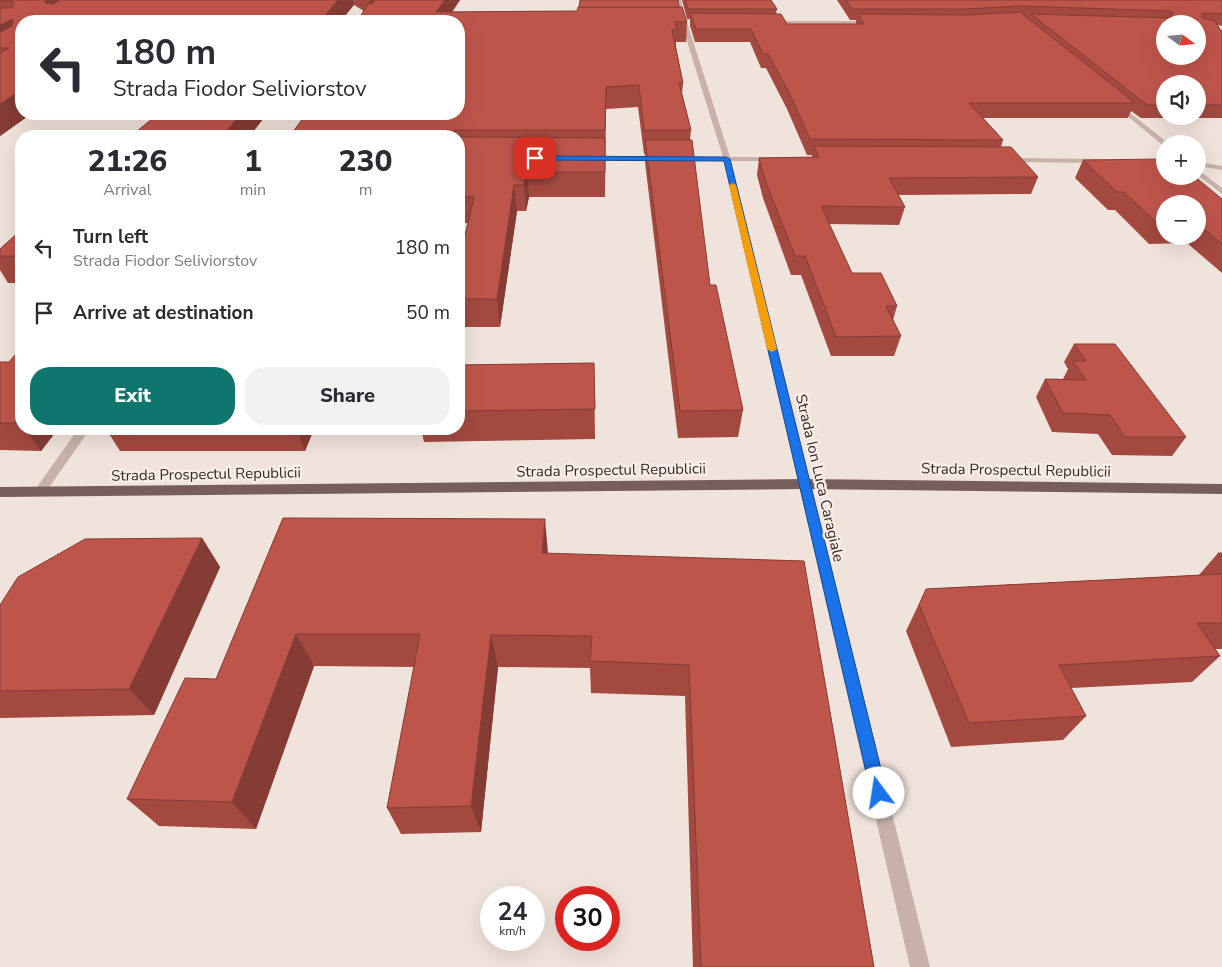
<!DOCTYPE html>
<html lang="en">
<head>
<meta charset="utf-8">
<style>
	:root { --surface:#fff; --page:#f2f2f3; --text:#2b2b33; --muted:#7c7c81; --accent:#0f766e }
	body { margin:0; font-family:"Nunito Sans",sans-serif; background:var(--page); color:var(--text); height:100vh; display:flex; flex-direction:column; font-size:19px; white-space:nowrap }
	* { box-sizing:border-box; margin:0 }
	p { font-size:16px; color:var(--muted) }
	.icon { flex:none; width:28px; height:28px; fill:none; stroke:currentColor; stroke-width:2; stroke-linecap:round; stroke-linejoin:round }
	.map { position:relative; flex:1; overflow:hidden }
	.drawer { position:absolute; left:15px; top:130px; width:450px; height:305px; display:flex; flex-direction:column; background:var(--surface); border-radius:20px; box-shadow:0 5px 20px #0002 }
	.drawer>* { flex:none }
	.guide { position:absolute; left:15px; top:15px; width:450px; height:105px; border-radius:20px; box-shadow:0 5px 20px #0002; background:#fff; color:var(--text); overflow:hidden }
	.needle { width:32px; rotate:106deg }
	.buttons { position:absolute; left:1156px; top:15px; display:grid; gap:10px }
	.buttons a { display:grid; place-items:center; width:50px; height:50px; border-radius:50%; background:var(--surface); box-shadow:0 5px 20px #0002; font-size:25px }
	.speed { position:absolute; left:480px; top:886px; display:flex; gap:10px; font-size:25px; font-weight:700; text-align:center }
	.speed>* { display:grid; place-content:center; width:65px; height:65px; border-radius:50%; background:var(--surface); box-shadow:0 5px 20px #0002; line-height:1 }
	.speed small { font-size:12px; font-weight:400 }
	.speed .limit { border:8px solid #d22; background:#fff; color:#111 }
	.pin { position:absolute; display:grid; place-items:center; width:42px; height:42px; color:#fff; margin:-21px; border-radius:10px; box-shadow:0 2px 8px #0006 }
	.me { position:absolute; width:55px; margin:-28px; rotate:346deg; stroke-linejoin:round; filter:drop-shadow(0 0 4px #0008) }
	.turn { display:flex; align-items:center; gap:18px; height:105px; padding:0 15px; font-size:22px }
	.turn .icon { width:65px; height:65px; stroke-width:2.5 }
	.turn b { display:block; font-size:35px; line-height:42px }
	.eta { display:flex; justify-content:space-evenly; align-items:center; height:85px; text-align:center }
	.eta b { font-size:30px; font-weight:800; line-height:35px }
	.button { display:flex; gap:10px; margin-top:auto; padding:10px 15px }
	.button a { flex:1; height:58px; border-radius:20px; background:var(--accent); color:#fff; font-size:20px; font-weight:800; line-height:58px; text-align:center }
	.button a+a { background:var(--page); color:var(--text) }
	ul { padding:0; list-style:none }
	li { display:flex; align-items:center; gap:15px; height:65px; padding:0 15px }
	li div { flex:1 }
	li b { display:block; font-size:19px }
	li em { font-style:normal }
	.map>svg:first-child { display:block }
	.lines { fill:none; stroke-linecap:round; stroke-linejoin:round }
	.minor { fill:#c7b1a8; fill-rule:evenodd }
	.major { fill:#765f5a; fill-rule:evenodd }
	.wall { fill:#a34940; fill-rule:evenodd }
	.shaded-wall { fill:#853c34 }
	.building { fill:#be554b; stroke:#853c34; fill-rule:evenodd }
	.route { fill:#1a73e8; stroke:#114b97 }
	.slow { fill:#f59e0b }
	.labels { text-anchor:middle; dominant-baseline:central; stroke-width:5; stroke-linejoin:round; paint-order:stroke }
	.street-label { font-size:15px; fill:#352a28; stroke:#f8eee7 }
</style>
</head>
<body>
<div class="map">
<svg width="1222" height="967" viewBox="0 0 1222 967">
	<rect width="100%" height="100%" fill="#f0e3db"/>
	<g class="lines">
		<g class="minor">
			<path d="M677 0H681L687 22 730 157H775L779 159 775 161H731L930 967H910L724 161 590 160 586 158 590 156 723 157 681 22Z"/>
			<path d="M769 21H871L874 23 871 25 771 24Z"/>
			<path d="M1115 104H1119L1168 143 1165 144V147L1115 106Z"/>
			<path d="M1005 158 1100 159 1104 161 1100 163 1008 162 1004 160Z"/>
			<path d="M1198 162 1222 166V170L1198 166Z"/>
			<path d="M1198 170 1222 188V194L1198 175Z"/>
			<path d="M78 429H90L43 496H35L33 493 35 490Z"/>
		</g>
		<path class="major" d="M804 479 1222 484V494L804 489 0 497V487Z"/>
	</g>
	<g class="wall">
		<path d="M0 0H460L452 12 577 11 679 7 687 22 686 42H676V48L683 83 682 94 691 130 690 140 710 285 743 410 738 437 678 438 645 162V154H644L638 107 606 109 605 197H529L526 211H517L500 327H459V260L468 223H459V136H290L459 21H361L360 17 364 11 354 5 21 21V114H31L0 136Z"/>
		<path d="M682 0H771L777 9 776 14 787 24H856V20H850L837 0H1222V26L1218 25 1221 31 1222 29V118H1141L1131 111 1128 118H983L1003 140 1001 147 1038 177 1031 194 898 195 905 207 899 225 829 224 852 273 897 306 893 320 901 336 894 356H831L801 275H791L763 198 757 175 759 158 812 157V155H807L787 109 766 68H761L750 42H695L690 26V19H687ZM1165 84H1198V116H1165Z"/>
		<path d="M1083 160 1222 199V273L1187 243 1149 244 1115 210H1108L1075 178ZM1165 204H1198V236H1165Z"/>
		<path d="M21 230V283H8L0 270V249Z"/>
		<path d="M1074 344 1186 437 1172 456 1112 455 1098 434 1052 432 1036 397 1045 379H1063L1068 369 1064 362Z"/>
		<path d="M21 348V429H58L41 451 0 450V362H9Z"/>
		<path d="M594 363 595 439 424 442 421 429H459V365Z"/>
		<path d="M106 429H314L305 451H120Z"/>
		<path d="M283 518 548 554 804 561 874 967H693L685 696 591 693 590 668 498 667 481 832 401 834 387 808 414 667 314 666 256 829 159 826 127 799 216 679Z"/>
		<path d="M202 538 220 567 154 715 0 718V605Z"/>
		<path d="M1218 553H1222V649H1215L1220 656 1192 682 1071 688 1086 716 1063 740 951 747 906 631 926 589 1199 575Z"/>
	</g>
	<g class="shaded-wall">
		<path d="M47 0H87L54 19 45 3V1Z"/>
		<path d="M338 0H353L354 5 341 21H320Z"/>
		<path d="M369 0H385L372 17Z"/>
		<path d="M445 0H460L446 21 436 12Z"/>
		<path d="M13 19 21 36 0 48V25Z"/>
		<path d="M21 90V114H31L0 136V104Z"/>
		<path d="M241 114H267L250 136H222Z"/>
		<path d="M527 172 529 197 526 211 524 185Z"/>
		<path d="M514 185 517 211 500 327 497 299Z"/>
		<path d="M25 429H58L41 451Z"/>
		<path d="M296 429H314L305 451Z"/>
		<path d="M545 519 548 553H542Z"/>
		<path d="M202 538 220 567 154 715 129 689Z"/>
		<path d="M296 634 314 666 256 829 232 802Z"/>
		<path d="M491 635 498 667 481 832 471 806Z"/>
	</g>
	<g class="building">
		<path d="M0 0H47L45 1V3L53 4 60 0H338L320 21H21V90L0 104V53L9 48H0V32L12 26 13 19 0 25V8H12L14 3 12 1H0Z"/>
		<path d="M375 0H445L436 12 577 11 578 7H682L687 22H675L677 30H672L683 83H679L691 130H644L639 85 606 87 605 130H454L455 136H290L306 114H459V21H366L360 17 368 4 373 3Z"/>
		<path d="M580 0H678L679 7H579Z"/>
		<path d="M685 0H771L777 9H688Z"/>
		<path d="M846 0H1222V14L1202 13V18L1215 21 1222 33V105H1198V84H1165V105H1147L1031 14 1170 18 1173 14 1171 11 1021 6 966 9H852ZM1165 24H1198V56H1165Z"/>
		<path d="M1020 12 1135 103H969L1003 140 810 139 790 94 768 54H763L751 29H696L690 13 781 14 787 24H864L858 14 967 15Z"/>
		<path d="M158 114H241L222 136H131Z"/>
		<path d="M459 137 605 138V172H527L524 185H514L497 299H459V260L474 197H459Z"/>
		<path d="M645 140H692L710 285H716L743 410 680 411Z"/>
		<path d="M814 146 1011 147 1038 177 889 178 905 207 821 206 852 273H881L897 306H886L901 336 836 337 805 256H795L765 180 759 158 819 157Z"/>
		<path d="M1165 159V176H1194L1222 199V244L1198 224V204H1165V225H1159L1124 192H1117L1083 160Z"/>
		<path d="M21 230V256H0V249Z"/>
		<path d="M1074 344H1115L1186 437H1125L1110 415 1063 413 1045 379 1086 380 1073 361H1086Z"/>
		<path d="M21 348V422L20 423H0V362H9Z"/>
		<path d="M594 363 595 409 459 411V365Z"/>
		<path d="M283 518 545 519 542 553 804 561 874 967H701L689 665 590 661 592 636 491 635 471 806 387 808 420 634H296L232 802 127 799 185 678 216 679Z"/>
		<path d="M202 538 129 689 0 691V605L18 577 85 539Z"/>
		<path d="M1218 553H1222V558Z"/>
		<path d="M1222 574V623H1197L1220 656 1059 665 1086 716 969 723 919 605 926 589Z"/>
	</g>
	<path class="route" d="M533 156 726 157 730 159 887 793 884 799 879 801 873 799 871 793 724 161 535 160 533 159Z"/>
	<path class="slow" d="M733 183 736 185 777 349 772 352 767 349 729 185Z"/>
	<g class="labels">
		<g class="street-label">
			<text transform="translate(611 470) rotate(-1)">Strada Prospectul Republicii</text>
			<text transform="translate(1016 470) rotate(1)">Strada Prospectul Republicii</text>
			<text transform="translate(206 474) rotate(-1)">Strada Prospectul Republicii</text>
			<text transform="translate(820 478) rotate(77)">Strada Ion Luca Caragiale</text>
		</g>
	</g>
</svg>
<div class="buttons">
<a><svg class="needle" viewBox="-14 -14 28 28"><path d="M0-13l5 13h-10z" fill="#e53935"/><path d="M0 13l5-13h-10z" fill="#7c7c81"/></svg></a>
<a><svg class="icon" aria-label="sound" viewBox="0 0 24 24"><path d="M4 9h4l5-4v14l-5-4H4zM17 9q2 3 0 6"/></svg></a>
<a>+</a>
<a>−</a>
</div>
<div class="speed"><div>24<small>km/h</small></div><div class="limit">30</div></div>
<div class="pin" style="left:535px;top:158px;background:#d93025"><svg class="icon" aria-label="arrive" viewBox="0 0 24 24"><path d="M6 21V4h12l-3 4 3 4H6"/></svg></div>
<svg class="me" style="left:879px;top:793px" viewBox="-20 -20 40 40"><circle r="19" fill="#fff"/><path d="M0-13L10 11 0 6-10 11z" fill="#1a73e8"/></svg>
<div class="guide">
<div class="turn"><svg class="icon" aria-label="left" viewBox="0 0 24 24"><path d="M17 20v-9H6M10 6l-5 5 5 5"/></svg><div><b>180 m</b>Strada Fiodor Seliviorstov</div></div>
</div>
<section class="drawer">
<div class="eta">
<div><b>21:26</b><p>Arrival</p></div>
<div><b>1</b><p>min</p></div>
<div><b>230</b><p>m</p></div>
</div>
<ul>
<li><svg class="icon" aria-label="left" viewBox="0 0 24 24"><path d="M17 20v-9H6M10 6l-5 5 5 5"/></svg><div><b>Turn left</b><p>Strada Fiodor Seliviorstov</p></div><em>180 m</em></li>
<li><svg class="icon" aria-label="arrive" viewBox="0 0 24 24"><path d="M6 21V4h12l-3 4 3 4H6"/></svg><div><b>Arrive at destination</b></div><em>50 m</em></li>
</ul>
<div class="button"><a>Exit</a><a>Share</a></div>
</section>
</div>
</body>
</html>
